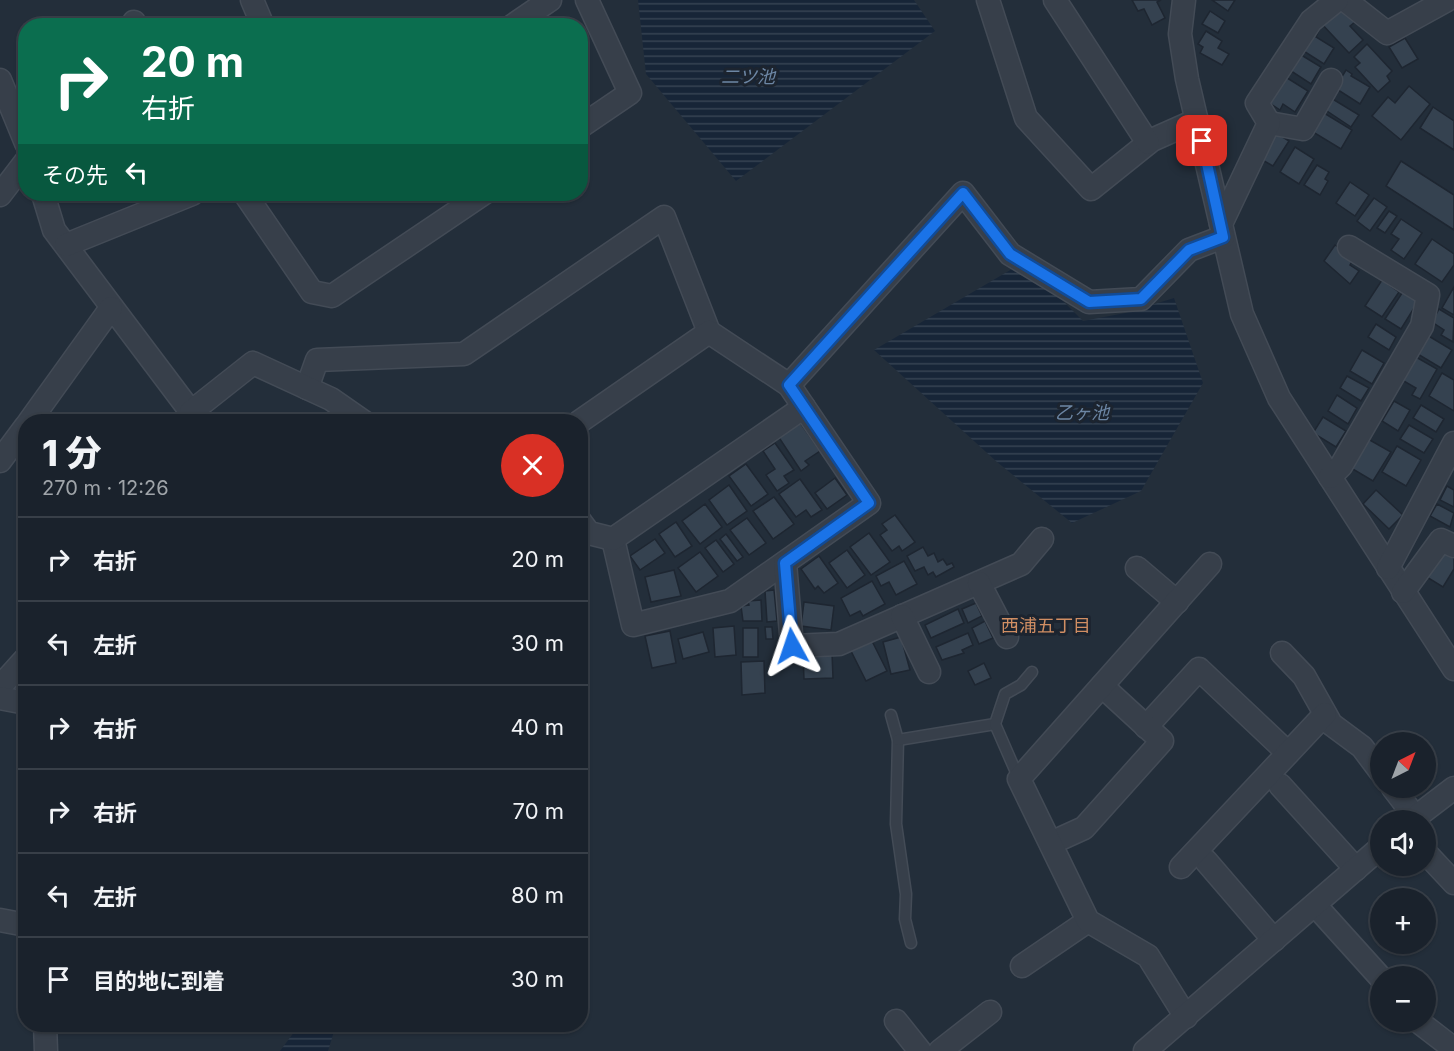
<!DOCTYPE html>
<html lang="ja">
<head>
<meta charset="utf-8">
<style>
	:root { --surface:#1a222c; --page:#272f38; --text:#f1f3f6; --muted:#9fa4a9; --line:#383f48 }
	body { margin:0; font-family:Inter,"Noto Sans JP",sans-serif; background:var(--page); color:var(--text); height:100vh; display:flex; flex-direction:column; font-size:22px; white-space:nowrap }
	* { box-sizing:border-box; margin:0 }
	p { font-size:20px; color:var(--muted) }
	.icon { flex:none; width:33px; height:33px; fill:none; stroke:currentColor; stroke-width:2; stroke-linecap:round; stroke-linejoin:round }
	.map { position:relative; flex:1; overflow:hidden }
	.drawer { position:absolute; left:18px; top:414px; width:570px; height:618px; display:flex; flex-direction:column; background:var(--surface); border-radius:24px; box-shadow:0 2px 4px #0004,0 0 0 2px var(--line) }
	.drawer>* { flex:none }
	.top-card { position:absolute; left:18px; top:18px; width:570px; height:183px; border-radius:24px; box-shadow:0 2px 4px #0004,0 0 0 2px var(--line); background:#0b6e4f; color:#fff; overflow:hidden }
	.needle { width:39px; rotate:42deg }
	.fabs { position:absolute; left:1370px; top:732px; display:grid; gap:12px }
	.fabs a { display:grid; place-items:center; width:66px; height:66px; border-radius:50%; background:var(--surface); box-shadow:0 2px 4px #0004,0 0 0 2px var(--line); font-size:30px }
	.pin { position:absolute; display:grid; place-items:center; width:51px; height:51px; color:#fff; margin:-26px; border-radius:12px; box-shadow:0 3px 9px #0006 }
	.me { position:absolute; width:66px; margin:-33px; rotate:355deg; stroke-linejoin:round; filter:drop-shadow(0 0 4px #0008) }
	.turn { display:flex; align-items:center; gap:21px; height:126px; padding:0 24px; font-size:27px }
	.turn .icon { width:78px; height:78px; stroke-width:2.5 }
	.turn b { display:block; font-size:42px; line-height:51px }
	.then { display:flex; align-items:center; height:57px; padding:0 24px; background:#0003; gap:12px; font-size:22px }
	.round { display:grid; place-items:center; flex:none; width:63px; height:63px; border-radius:32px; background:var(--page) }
	.headline { display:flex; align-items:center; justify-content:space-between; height:102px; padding:0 24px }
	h1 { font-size:36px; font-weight:800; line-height:45px }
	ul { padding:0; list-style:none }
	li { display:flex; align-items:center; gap:18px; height:84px; padding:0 24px; border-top:2px solid var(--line) }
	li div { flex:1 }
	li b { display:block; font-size:22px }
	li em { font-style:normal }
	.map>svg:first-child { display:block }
	.water { fill:url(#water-rules) }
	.building { fill:#354250; stroke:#1e2631; stroke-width:1.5 }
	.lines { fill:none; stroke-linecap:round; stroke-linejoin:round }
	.lane-casing { stroke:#434b56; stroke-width:13 }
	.street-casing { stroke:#434b56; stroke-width:25 }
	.lane { stroke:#373f4a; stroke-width:10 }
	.street { stroke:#373f4a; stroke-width:22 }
	.route-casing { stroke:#114b97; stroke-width:15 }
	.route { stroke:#1a73e8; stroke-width:10 }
	.labels { text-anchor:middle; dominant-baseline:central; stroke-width:6; stroke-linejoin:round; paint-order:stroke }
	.water-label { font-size:18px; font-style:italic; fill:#6c86a4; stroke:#1c242f }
	.neighbourhood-label { font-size:18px; fill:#d08e63; stroke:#1c242f }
</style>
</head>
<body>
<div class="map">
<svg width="1454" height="1051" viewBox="0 0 1454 1051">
	<defs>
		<pattern id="water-rules" width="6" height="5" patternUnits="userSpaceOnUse" patternTransform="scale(1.5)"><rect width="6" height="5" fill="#172537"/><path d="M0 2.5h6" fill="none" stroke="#364352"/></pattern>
	</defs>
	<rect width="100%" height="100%" fill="#232e3a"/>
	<g class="water">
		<path d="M638 0H914L935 31 736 181 646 74Z"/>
		<path d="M1024 262 1083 321 1125 313 1174 298 1203 383 1141 491 1072 523 997 462 874 350Z"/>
		<path d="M300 1024 336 1025 328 1051H280Z"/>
	</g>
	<g class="building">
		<path d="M1132 0H1161L1157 2 1165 18 1152 25 1144 9 1138 11Z"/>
		<path d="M1212 0H1235L1228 11Z"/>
		<path d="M1341 7 1355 22 1350 26 1363 40 1349 53 1320 22Z"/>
		<path d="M1210 11 1225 21 1218 33 1202 24Z"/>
		<path d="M1315 28 1319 30 1316 37 1334 48 1324 64 1302 50Z"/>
		<path d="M1206 31 1222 41 1218 48 1229 54 1222 65 1200 53 1203 47 1198 44Z"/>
		<path d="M1405 38 1418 59 1402 68 1389 47Z"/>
		<path d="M1367 44 1392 71 1387 76 1390 81 1378 92 1355 67 1360 63 1354 57Z"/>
		<path d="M1298 53 1321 67 1311 84 1288 69Z"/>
		<path d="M1346 70 1352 74 1351 76 1370 87 1360 104 1335 88Z"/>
		<path d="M1284 76 1308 91 1295 112 1283 104 1280 110 1268 102Z"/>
		<path d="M1409 86 1430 104 1401 140 1372 116 1388 97 1395 103Z"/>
		<path d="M1331 98 1359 115 1351 127 1324 109Z"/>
		<path d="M1433 107 1454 121V150L1420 128Z"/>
		<path d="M1324 113 1352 130 1341 149 1313 132Z"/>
		<path d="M1273 131 1289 141 1273 166 1257 157Z"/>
		<path d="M1295 147 1314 159 1299 184 1280 172Z"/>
		<path d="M1401 161 1454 195V230L1386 186Z"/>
		<path d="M1317 165 1329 172 1325 179 1328 181 1320 195 1304 185Z"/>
		<path d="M1350 182 1369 195 1355 216 1336 203Z"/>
		<path d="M1374 198 1387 207 1370 231 1357 221Z"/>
		<path d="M1389 211 1397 216 1385 233 1377 228Z"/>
		<path d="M1401 219 1422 233 1404 259 1391 250 1399 239 1391 234Z"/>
		<path d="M1432 239 1454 254V265L1442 282 1415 264Z"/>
		<path d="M1335 245 1354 258 1350 265 1359 271 1350 284 1324 261Z"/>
		<path d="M1382 280 1399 292 1382 317 1365 306Z"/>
		<path d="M1454 287V315L1442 308Z"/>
		<path d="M1404 290 1419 300 1401 329 1385 319Z"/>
		<path d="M1439 309 1454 318 1453 342 1441 335 1444 330 1432 322Z"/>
		<path d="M1376 324 1396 337 1389 350 1368 337Z"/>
		<path d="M1427 335 1452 350 1441 368 1416 353Z"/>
		<path d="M1362 350 1384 363 1372 384 1350 371Z"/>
		<path d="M1416 357 1437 369 1420 399 1412 395 1416 388 1402 380Z"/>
		<path d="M1442 373 1454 380V411L1429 396Z"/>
		<path d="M1347 376 1369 388 1361 401 1340 388Z"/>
		<path d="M1337 395 1357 408 1348 424 1328 411Z"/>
		<path d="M1394 401 1410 410 1398 431 1382 421Z"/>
		<path d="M1421 405 1444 419 1436 432 1413 418Z"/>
		<path d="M1323 417 1346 431 1336 447 1313 433Z"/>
		<path d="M799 421 820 451 805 461 809 465 801 471 778 436Z"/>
		<path d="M1409 425 1433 439 1424 453 1400 439Z"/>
		<path d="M1368 439 1391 452 1373 481 1351 468Z"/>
		<path d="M775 443 794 470 784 476 789 483 777 491 766 475 775 469 763 451Z"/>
		<path d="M1397 446 1421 460 1406 486 1382 472Z"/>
		<path d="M746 464 768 494 751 506 729 476Z"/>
		<path d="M835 478 847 495 827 509 815 493Z"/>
		<path d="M800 479 822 510 811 517 806 510 796 517 779 494Z"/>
		<path d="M729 485 747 511 727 525 709 500Z"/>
		<path d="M1447 486 1454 490V507L1440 500Z"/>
		<path d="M1376 490 1403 515 1389 529 1363 504Z"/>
		<path d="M774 497 794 524 773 539 753 511Z"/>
		<path d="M705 504 722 527 700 544 682 521Z"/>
		<path d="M1437 504 1454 513 1450 527 1430 516Z"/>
		<path d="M895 515 915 542 902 551 899 546 892 551 880 535 887 530 882 524Z"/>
		<path d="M747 518 766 543 749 555 730 530Z"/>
		<path d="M676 522 692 546 675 557 659 534Z"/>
		<path d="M869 533 890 562 871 575 850 547Z"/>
		<path d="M726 534 743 557 737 561 720 539Z"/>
		<path d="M655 539 665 553 640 570 630 556Z"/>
		<path d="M716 540 734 564 723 572 705 548Z"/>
		<path d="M923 547 928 556 934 553 938 562 943 559 947 565 952 563 954 567 936 577 933 572 928 575 924 567 915 571 907 556Z"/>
		<path d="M847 550 865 575 847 588 829 563Z"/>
		<path d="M1441 550 1454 558V569L1443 587 1425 576Z"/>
		<path d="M700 552 718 576 696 592 678 568Z"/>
		<path d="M819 556 838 583 824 593 818 586 815 589 801 569Z"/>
		<path d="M904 561 917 584 896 595 889 582 881 586 876 576Z"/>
		<path d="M674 570 681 596 651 602 645 577Z"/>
		<path d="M872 581 885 604 863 616 860 611 850 616 841 598Z"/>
		<path d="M774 590 777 621 767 622 765 591Z"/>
		<path d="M761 600 762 621H743L741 606 749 605 748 601Z"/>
		<path d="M804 602 834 606 831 630 801 626Z"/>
		<path d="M976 603 982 616 968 623 962 609Z"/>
		<path d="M958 609 964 623 931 638 925 625Z"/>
		<path d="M985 621 993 638 979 644 972 628Z"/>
		<path d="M734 626 736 655 715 657 713 628Z"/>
		<path d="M765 627H772L773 639H766Z"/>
		<rect x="743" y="628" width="15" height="29"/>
		<path d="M670 631 676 663 652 668 645 636Z"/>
		<path d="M703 632 709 652 683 659 678 639Z"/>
		<path d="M968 633 973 645 962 650 964 653 942 660 936 647Z"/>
		<path d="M901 637 910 670 891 674 883 642Z"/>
		<path d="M871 639 887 671 866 681 850 649Z"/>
		<path d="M832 653 833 678 804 679 803 654Z"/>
		<path d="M764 661 765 693 742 695 741 662Z"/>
		<path d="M984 663 991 678 975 685 968 671Z"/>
	</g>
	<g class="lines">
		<g class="lane-casing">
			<g id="lane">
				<path d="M891 715 898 740 896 824 906 894 905 919 911 943"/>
				<path d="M898 740 995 724"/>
				<path d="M1019 779 995 724 1005 694 1021 685 1032 672"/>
			</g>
		</g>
		<g class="street-casing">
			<g id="street">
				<path d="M252 0 263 26"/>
				<path d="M988 0 1026 118 1091 189 1152 140 1197 120"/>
				<path d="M1055 0 1148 143"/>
				<path d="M1184 0 1180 34 1187 79 1242 314 1279 398 1454 669"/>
				<path d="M1345 0 1387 33 1447 0"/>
				<path d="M134 22 135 26"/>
				<path d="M512 26 550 0"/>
				<path d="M0 80 26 143"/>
				<path d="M1269 123 1303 129 1331 80"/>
				<path d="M580 127 630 93 587 0"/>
				<path d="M43 194 54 230 191 412 192 422"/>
				<path d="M245 194 312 292 332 296 483 194"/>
				<path d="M0 195 26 161"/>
				<path d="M1221 224 1269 123 1257 103 1311 21 1337 0"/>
				<path d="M66 245 192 194"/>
				<path d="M789 385 963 193 1010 254 1089 302 1141 299 1189 250 1223 237"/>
				<path d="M307 388 317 360 464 354 664 217 709 332"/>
				<path d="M191 412 253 363 331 399 364 422"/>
				<path d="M29 422 111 308"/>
				<path d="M579 422 709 332 789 385 869 503 730 601 633 625 613 539"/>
				<path d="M0 461 26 426"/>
				<path d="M1330 477 1341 466 1422 326 1428 295 1349 247"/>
				<path d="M580 521 589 533 613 539 804 407"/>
				<path d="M785 563 792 646 839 644 1021 564 1042 539"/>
				<path d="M1137 568 1177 602"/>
				<path d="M1388 568 1454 443"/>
				<path d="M979 583 1007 637"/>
				<path d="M1403 592 1441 540 1454 546"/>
				<path d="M902 616 929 672"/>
				<path d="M1282 653 1304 676 1331 724 1362 747 1380 771"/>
				<path d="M0 687 26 658"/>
				<path d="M0 698 26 703"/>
				<path d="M1146 727 1199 669 1288 753"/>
				<path d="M1280 785 1356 869"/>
				<path d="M1393 788 1416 818"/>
				<path d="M1412 820 1454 788"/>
				<path d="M1051 843 1084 828 1162 741 1102 686"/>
				<path d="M1425 852 1454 883"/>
				<path d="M1206 861 1274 940"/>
				<path d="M1181 867 1325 714"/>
				<path d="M1315 905 1380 977"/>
				<path d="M0 920 26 925"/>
				<path d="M1022 966 1088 921"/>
				<path d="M1186 1017 1148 956 1088 921 1019 779 1210 564"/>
				<path d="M896 1021 920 1051"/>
				<path d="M1419 1022 1454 1049"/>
				<path d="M45 1024 46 1051"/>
				<path d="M940 1051 990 1012"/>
				<path d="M1145 1051 1380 848"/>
			</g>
		</g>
		<use href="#lane" class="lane"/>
		<use href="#street" class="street"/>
	</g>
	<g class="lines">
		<g class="route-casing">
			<path id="route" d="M792 646 785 563 869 503 789 385 963 193 1010 254 1089 302 1141 299 1189 250 1223 237 1202 141"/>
		</g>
		<use href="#route" class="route"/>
	</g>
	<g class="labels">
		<g class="water-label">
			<text x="748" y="76">二ツ池</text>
			<text x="1082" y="412">乙ヶ池</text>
		</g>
		<g class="neighbourhood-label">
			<text x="1046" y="625">西浦五丁目</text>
		</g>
	</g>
</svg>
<div class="fabs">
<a><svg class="needle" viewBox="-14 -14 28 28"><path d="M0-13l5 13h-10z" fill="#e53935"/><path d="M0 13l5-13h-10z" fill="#9fa4a9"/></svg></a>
<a><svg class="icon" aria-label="sound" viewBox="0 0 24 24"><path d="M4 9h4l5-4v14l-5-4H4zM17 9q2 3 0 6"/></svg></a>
<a>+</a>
<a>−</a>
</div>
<div class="pin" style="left:1202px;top:141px;background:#d93025"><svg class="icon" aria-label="arrive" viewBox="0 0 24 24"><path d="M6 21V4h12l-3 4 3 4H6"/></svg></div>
<svg class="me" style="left:792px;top:646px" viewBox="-20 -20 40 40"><path d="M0-17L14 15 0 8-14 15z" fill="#1a73e8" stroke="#fff" stroke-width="4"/></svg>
<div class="top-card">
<div class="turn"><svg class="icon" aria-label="right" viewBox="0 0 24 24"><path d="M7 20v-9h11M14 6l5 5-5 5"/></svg><div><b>20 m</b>右折</div></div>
<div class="then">その先<svg class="icon" aria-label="left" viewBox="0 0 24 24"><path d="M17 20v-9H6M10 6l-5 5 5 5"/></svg></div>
</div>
<section class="drawer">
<div class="headline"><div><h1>1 分</h1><p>270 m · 12:26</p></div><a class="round" style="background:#d93025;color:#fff"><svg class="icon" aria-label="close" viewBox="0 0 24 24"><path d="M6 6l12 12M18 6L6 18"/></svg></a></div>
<ul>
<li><svg class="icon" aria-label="right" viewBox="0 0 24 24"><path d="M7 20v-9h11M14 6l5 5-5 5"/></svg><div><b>右折</b></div><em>20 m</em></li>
<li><svg class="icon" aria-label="left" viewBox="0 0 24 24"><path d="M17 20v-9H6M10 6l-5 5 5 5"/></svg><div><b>左折</b></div><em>30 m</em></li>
<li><svg class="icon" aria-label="right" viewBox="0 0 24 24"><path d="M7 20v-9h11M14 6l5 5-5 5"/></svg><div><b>右折</b></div><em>40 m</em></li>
<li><svg class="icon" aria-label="right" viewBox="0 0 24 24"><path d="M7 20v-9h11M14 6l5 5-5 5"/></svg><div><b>右折</b></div><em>70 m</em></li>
<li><svg class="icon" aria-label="left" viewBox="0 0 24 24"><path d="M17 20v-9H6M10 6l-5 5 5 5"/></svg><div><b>左折</b></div><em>80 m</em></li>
<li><svg class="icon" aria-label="arrive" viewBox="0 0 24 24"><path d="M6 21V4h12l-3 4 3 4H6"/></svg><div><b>目的地に到着</b></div><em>30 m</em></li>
</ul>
</section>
</div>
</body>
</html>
